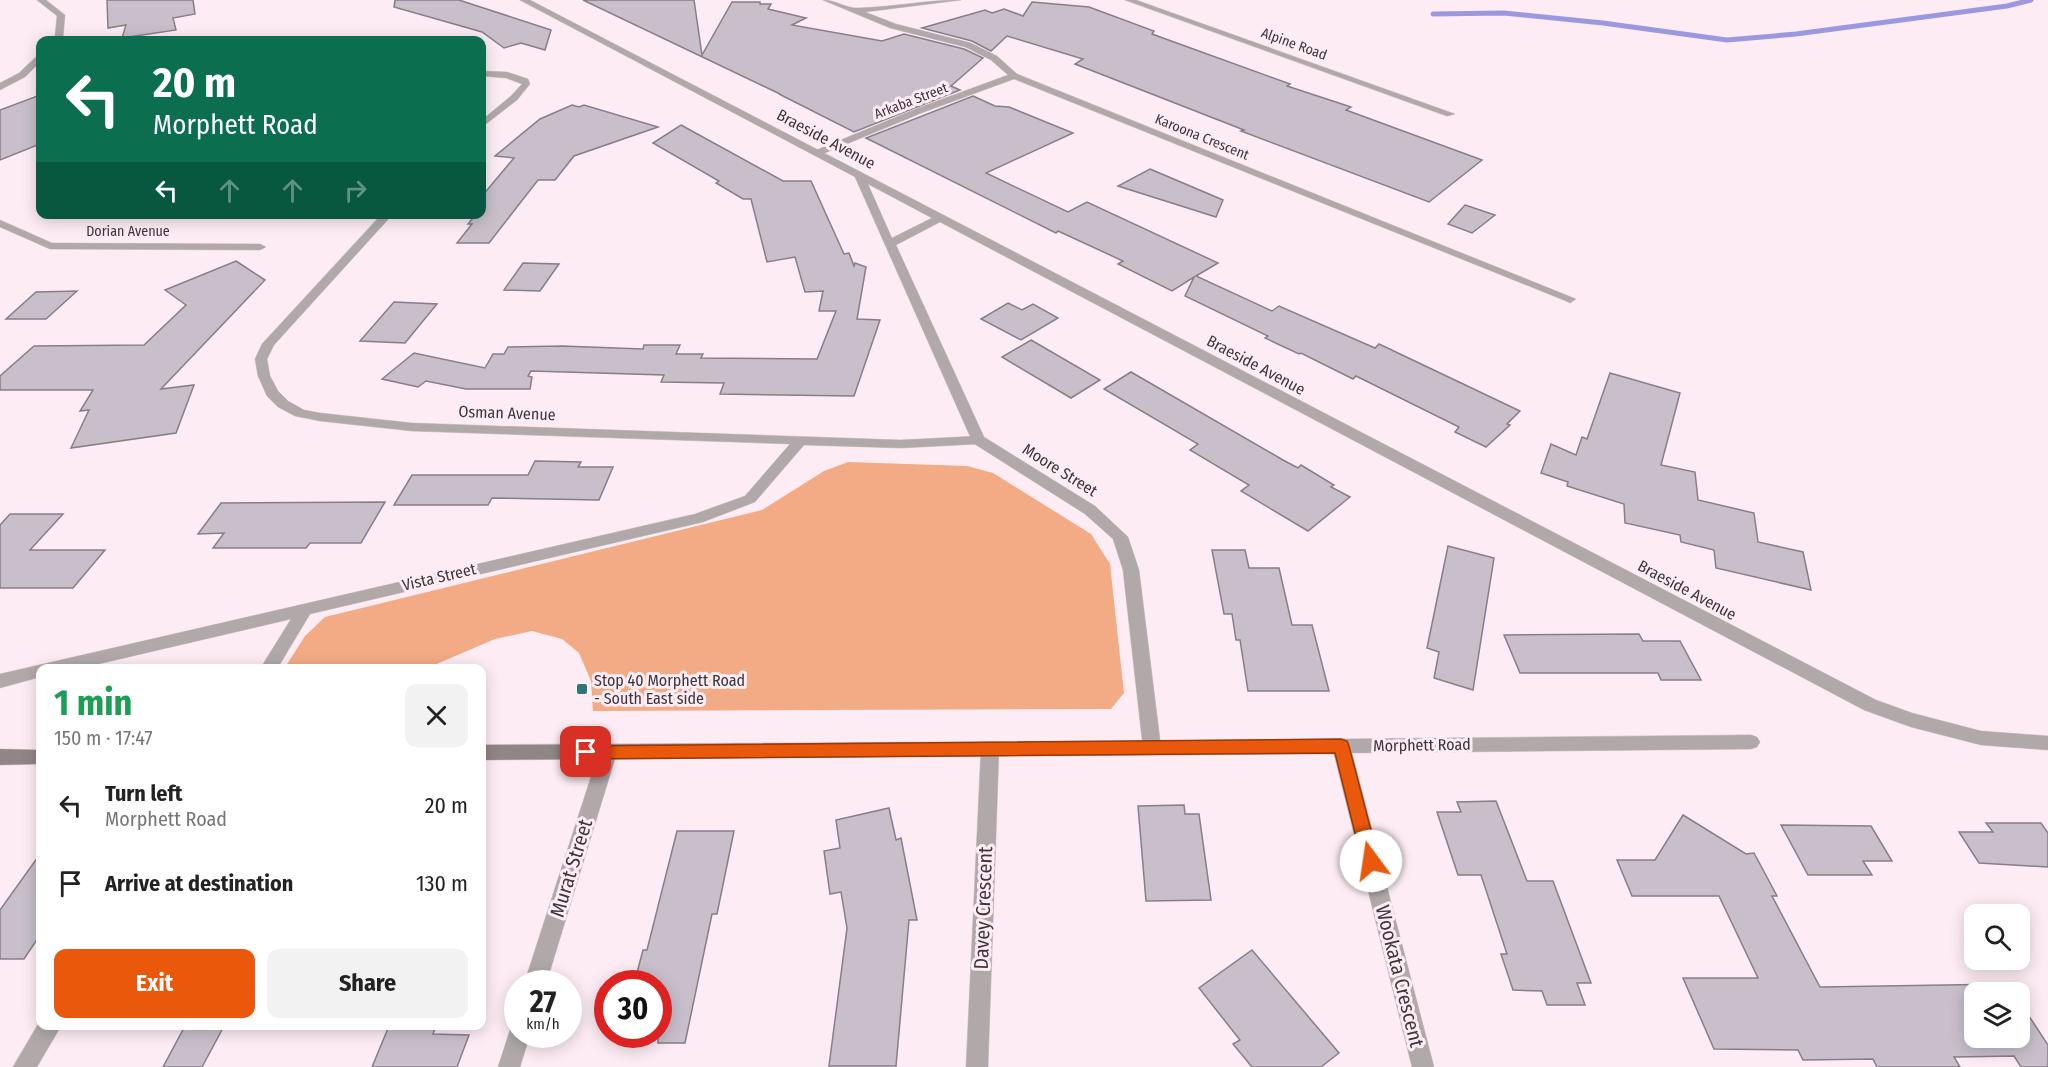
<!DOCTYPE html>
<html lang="en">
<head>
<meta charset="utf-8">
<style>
	:root { --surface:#fff; --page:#f2f2f2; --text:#222; --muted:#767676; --accent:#ea580c }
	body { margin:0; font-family:"Fira Sans Condensed",sans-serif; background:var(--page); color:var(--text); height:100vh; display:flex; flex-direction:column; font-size:22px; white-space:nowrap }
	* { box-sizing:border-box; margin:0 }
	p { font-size:20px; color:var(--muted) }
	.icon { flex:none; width:33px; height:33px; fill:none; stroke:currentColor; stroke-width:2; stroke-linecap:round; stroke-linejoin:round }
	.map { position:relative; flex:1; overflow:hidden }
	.panel { position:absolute; left:36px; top:664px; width:450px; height:366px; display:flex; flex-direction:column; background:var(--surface); border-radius:12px; box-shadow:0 3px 15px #0003 }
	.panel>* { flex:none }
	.top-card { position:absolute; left:36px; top:36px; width:450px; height:183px; border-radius:12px; box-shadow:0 3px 15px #0003; background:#0b6e4f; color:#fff; overflow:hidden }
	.fabs { position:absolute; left:1964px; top:904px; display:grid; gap:12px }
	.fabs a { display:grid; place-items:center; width:66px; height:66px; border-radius:12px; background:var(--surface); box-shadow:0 3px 15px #0003; font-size:30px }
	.speed { position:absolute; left:504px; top:970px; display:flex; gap:12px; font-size:30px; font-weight:700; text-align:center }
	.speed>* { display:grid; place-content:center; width:78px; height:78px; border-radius:50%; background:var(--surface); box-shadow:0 3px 15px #0003; line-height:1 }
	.speed small { font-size:15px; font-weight:400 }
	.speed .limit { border:9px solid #d22; background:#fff; color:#111 }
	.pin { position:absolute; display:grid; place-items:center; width:51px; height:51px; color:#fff; margin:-26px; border-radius:12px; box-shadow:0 3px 9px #0006 }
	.me { position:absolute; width:66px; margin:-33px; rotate:346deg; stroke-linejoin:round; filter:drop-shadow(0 0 4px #0008) }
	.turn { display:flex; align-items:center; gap:21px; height:126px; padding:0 18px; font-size:27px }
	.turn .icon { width:78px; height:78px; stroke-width:2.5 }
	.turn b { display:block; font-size:42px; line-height:51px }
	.lanes { display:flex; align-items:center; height:57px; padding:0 18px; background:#0003; justify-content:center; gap:30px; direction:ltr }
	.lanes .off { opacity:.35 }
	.round { display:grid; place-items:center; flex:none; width:63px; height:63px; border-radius:12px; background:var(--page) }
	.headline { display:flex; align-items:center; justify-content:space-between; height:102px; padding:0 18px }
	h1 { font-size:36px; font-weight:700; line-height:45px; color:#1e9e55 }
	.primary-button { display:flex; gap:12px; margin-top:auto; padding:12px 18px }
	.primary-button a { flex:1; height:69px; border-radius:12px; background:var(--accent); color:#fff; font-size:24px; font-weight:700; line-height:69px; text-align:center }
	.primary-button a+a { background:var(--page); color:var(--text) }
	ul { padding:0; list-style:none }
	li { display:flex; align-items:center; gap:18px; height:78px; padding:0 18px }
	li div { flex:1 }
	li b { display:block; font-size:22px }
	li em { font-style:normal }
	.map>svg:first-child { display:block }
	.green { fill:#f3ab86 }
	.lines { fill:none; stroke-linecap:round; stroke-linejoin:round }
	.stream { stroke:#9c98e0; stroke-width:5 }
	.building { fill:#c8bfcb; stroke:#877e8a; stroke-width:1.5 }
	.minor-casing { stroke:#d7c8cf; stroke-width:1 }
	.tertiary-casing { stroke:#d7c8cf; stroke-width:1 }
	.secondary-casing { stroke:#d7c8cf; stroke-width:1 }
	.minor { fill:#b1a9a9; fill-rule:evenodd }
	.tertiary { fill:#b1a9a9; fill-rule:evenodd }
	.secondary { fill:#918686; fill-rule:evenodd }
	.route { fill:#ea580c; stroke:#983908; stroke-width:1.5 }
	.poi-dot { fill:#2d7776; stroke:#fdecf4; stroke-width:2 }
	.labels { text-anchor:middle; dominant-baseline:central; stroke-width:6; stroke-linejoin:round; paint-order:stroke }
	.far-street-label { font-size:14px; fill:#3d3639; stroke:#fdecf4 }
	.street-label { font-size:16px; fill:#3d3639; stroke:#fdecf4 }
	.poi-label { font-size:16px; fill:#3d3639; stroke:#fdecf4; text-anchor:start }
	.near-street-label { font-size:20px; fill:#3d3639; stroke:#fdecf4 }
</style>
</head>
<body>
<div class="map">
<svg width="2048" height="1067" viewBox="0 0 2048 1067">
	<rect width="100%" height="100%" fill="#fdecf4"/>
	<path class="green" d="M848 462 967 466 993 473 1091 534 1110 564 1124 693 1111 709 593 711 591 681 579 653 562 639 532 631 495 639 425 669H284L305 636 325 617 762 510 824 471Z"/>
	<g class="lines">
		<path class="stream" d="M1433 14 1504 13 1603 23 1727 40 1796 34 2007 6 2031 0"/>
	</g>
	<g class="building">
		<path d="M107 0H193L195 14 173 18 176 30 122 38 126 25 108 28Z"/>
		<path d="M395 0H459L551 30 545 50 521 43 504 48 482 32 394 7Z"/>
		<path d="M583 0H694L702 55 732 2H760V4H771L768 9 806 18 792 25 882 41 904 34 964 49 983 58 951 86 960 90 854 132 779 94H780Z"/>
		<path d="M1032 2 1089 7 1154 31 1152 34 1290 84 1287 86 1351 107 1346 110 1482 160 1429 202 1241 131 1244 130 1075 64 1083 59 1007 36 991 51 972 41 922 28 985 10 992 13 1004 9 1023 16Z"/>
		<path d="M40 95V144L0 160V110Z"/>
		<path d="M973 96 995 106 1009 107 1073 133 986 173 1068 212 1087 202 1218 263 1196 276 1272 311 1279 306 1375 348 1379 344 1520 411 1507 424 1510 425 1486 447 1455 432 1459 427 1356 376 1353 379 1301 353 1299 354 1265 338 1268 336 1185 296 1194 277 1172 291 1118 264 1123 261 1058 231 1056 233 866 138Z"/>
		<path d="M572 105 579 107 584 105 658 127 574 156 555 180H538L489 243H457L472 224H468L476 214H482V196L514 158 495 156 540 119Z"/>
		<path d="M681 125 783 181H811L844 254 849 253 854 266 855 263 866 267 857 319 880 320 854 396 720 394 724 383 661 382 664 375 531 371 528 376 532 377 530 389H466L426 381 418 387 382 379 414 353 485 368 493 354H504L508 347 562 346 643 349 644 345H680L676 354H703L701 358 817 359 836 311H819L823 291 805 292 795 257 767 262 751 199H743L716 183 719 181 653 143Z"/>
		<path d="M1150 169 1223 200 1216 217 1118 186Z"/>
		<path d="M1465 205 1495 215 1472 233 1448 224Z"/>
		<path d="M236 261 265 280 161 389 194 385 176 433 71 448 89 410 80 411 93 390H0V376L34 346 144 345 186 305 165 290Z"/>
		<path d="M523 263 559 264 540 291 504 290Z"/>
		<path d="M77 291 46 319H6L36 292Z"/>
		<path d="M394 302 437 304 405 343 360 341Z"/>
		<path d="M1008 303 1022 310 1033 304 1058 318 1021 340 981 319Z"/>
		<path d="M1031 340 1100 380 1071 398 1002 357Z"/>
		<path d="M1131 372 1283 460 1298 468 1301 465 1334 485 1331 487 1350 497 1308 531 1241 491 1249 485 1190 450 1198 444 1104 389Z"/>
		<path d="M1610 373 1680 393 1661 465 1695 472 1698 500 1754 513 1758 542 1803 552 1811 590 1716 568 1714 550 1681 542 1680 535 1625 523 1624 504 1567 486 1568 482 1541 473 1551 444 1576 455 1582 437 1587 439Z"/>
		<path d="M535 461 581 462 578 467H613L599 500 492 498 488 505H394L412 475H528Z"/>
		<path d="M385 502 361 543H310L306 548H213L224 533 198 534 221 503Z"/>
		<path d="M10 514H63L30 550H105L73 588H0V525Z"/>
		<path d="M1448 546 1494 558 1473 690 1434 678 1439 652 1427 648Z"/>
		<path d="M1212 550H1245L1249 568H1279L1292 625H1312L1329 691H1248L1240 640H1236L1232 614H1224Z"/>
		<path d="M1639 634 1643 641H1680L1701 680H1661L1658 673H1520L1504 635Z"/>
		<path d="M1496 801 1527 881H1553L1591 983H1577L1585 1005H1547L1542 991 1513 990 1501 954H1507L1481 875H1458L1437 812H1461L1457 802Z"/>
		<path d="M1184 805 1185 814H1199L1211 900 1146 901 1138 806Z"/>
		<path d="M889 808 896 840 901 838 917 920H909L896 1066H829L847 928 841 892 830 894 824 851 840 848 836 820Z"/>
		<path d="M1683 815 1746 854 1754 853 1777 896H1772L1820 987 2008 984 2014 993H1974V1038H2019V1001L2048 1045V1067H2021L2014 1056 1954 1057 1960 1067H1877L1873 1059 1803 1060 1798 1050 1714 1049 1683 978H1758L1719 896H1632L1617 860H1655Z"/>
		<path d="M1986 823H2041L2048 833V867L1979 863 1959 832H1993Z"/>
		<path d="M1781 825 1871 826 1892 861H1863L1872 875H1808Z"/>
		<path d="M677 831H734L717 914H712L685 1043H658V984H634L643 950H647Z"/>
		<path d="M40 854V935L24 959H0V910Z"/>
		<path d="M1252 950 1339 1053 1321 1067H1252L1233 1044 1240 1040 1199 988Z"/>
		<path d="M185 1026H224L202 1067H163Z"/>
		<path d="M389 1026H436L433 1034 469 1035 457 1067H372Z"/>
	</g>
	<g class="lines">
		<g class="minor-casing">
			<g id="minor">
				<path d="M37 0H46L65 15 63 37 60 40H52L55 36 57 16Z"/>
				<path d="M823 0C836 0 847 9 859 8 893 7 926 0 961 0L865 12 896 24 971 43 997 56 1017 74 1576 299 1570 303 1566 301 1014 79 924 112 820 155H814V151L918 108 1008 75 991 60 965 47 890 28Z"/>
				<path d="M1125 0H1136L1455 114 1447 116Z"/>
				<path d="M37 56H40V62L25 77 0 90V83L19 73Z"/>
				<path d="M482 71 507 72 528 79 530 84 517 100 482 127V120L511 96 522 84 506 78 482 76Z"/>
				<path d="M382 214H393L274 345 267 359 270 376 278 391 288 401 304 410 320 413 412 423 901 440 978 436 985 440 978 444 901 448 804 445 755 502 703 522 310 614 277 669H260L291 619 77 669H40V677L0 688V674L695 514 745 496 790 444 412 431 320 421 295 416 278 407 267 396 258 376 255 359 262 344Z"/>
				<path d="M0 220 52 243 260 244 266 247 260 250 50 249 0 227Z"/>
				<path d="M1751 735 1757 737 1760 742 1757 747 1751 749 1352 753 1434 1067H1412L1334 754 1152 755 1146 753 1143 748 1146 743 1152 741Z"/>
				<path d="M990 742 996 744 999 749 988 1067H966L981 749 984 744Z"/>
				<path d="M608 744 614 747 617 752 546 984H524L599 752 602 747Z"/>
				<path d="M40 1021V1026H61L37 1067H13Z"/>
				<path d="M518 1025V1035H530L520 1067H498L511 1027Z"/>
			</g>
		</g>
		<g class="tertiary-casing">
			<path id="tertiary" d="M520 0H530L1876 700 1912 713 1981 731 2048 736V750L1981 745 1911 727 1864 710 940 222 896 245 984 437 1095 506 1128 537 1139 570 1161 748 1158 753 1152 755 1146 753 1143 748 1123 570 1113 539 1085 514 973 443 855 177ZM868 184 932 218 892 238Z"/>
		</g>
		<g class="secondary-casing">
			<g id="secondary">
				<path d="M1152 741 1158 743 1161 748 1158 753 1152 755 482 760V745Z"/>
				<path d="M0 749 40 750V764L0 765Z"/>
			</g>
		</g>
		<use href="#minor" class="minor"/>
		<use href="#tertiary" class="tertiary"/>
		<use href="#secondary" class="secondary"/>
	</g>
	<path class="route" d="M1341 739 1347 741 1349 746 1379 861 1377 866 1371 869 1364 866 1362 861 1335 753 586 759 580 757 577 752 580 748 586 746Z"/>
	<rect class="poi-dot" x="576" y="683" width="12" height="12" rx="3"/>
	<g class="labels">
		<g class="far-street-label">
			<text transform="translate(1294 44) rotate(20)">Alpine Road</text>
			<text transform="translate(911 101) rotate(-21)">Arkaba Street</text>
			<text transform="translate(1202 137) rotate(22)">Karoona Crescent</text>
			<text x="128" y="231">Dorian Avenue</text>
		</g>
		<g class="street-label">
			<text transform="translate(826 139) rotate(28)">Braeside Avenue</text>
			<text transform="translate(1256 365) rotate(28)">Braeside Avenue</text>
			<text transform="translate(507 413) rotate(2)">Osman Avenue</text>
			<text transform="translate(1060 470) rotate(32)">Moore Street</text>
			<text transform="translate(439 577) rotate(-13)">Vista Street</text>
			<text transform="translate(1687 590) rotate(28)">Braeside Avenue</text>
			<text transform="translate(1422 745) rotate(-1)">Morphett Road</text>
		</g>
		<g class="poi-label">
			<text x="594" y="680">Stop 40 Morphett Road<tspan x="594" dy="18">- South East side</tspan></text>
		</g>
		<g class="near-street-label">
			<text transform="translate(571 868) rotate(-73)">Murat Street</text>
			<text transform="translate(983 908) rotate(-88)">Davey Crescent</text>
			<text transform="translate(1400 976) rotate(76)">Wookata Crescent</text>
		</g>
	</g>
</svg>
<div class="fabs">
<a><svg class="icon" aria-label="search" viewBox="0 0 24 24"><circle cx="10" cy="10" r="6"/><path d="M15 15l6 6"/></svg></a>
<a><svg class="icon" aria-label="layers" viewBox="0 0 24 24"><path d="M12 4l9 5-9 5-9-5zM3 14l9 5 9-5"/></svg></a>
</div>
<div class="speed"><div>27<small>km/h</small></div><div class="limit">30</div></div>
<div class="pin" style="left:586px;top:752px;background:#d93025"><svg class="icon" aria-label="arrive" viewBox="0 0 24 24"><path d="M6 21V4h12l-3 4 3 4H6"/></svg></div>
<svg class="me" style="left:1371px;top:861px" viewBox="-20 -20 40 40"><circle r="19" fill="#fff"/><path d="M0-13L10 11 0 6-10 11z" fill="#ea580c"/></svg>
<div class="top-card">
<div class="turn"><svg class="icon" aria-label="left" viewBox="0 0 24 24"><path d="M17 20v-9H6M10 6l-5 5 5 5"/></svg><div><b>20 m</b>Morphett Road</div></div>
<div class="lanes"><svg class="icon" aria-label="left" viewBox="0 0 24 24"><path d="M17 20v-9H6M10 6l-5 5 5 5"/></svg><svg class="icon off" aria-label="ahead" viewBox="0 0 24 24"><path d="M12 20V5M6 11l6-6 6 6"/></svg><svg class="icon off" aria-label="ahead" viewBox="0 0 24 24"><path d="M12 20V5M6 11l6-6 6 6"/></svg><svg class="icon off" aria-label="right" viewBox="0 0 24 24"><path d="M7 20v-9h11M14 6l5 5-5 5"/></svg></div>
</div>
<section class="panel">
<div class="headline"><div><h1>1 min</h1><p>150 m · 17:47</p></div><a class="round"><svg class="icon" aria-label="close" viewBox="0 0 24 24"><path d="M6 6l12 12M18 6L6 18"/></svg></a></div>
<ul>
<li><svg class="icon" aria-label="left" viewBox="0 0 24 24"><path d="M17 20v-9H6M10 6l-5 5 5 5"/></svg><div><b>Turn left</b><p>Morphett Road</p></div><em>20 m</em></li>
<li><svg class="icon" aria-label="arrive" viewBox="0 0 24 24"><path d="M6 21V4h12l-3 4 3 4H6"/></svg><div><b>Arrive at destination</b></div><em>130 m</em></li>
</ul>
<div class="primary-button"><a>Exit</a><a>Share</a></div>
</section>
</div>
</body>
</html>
